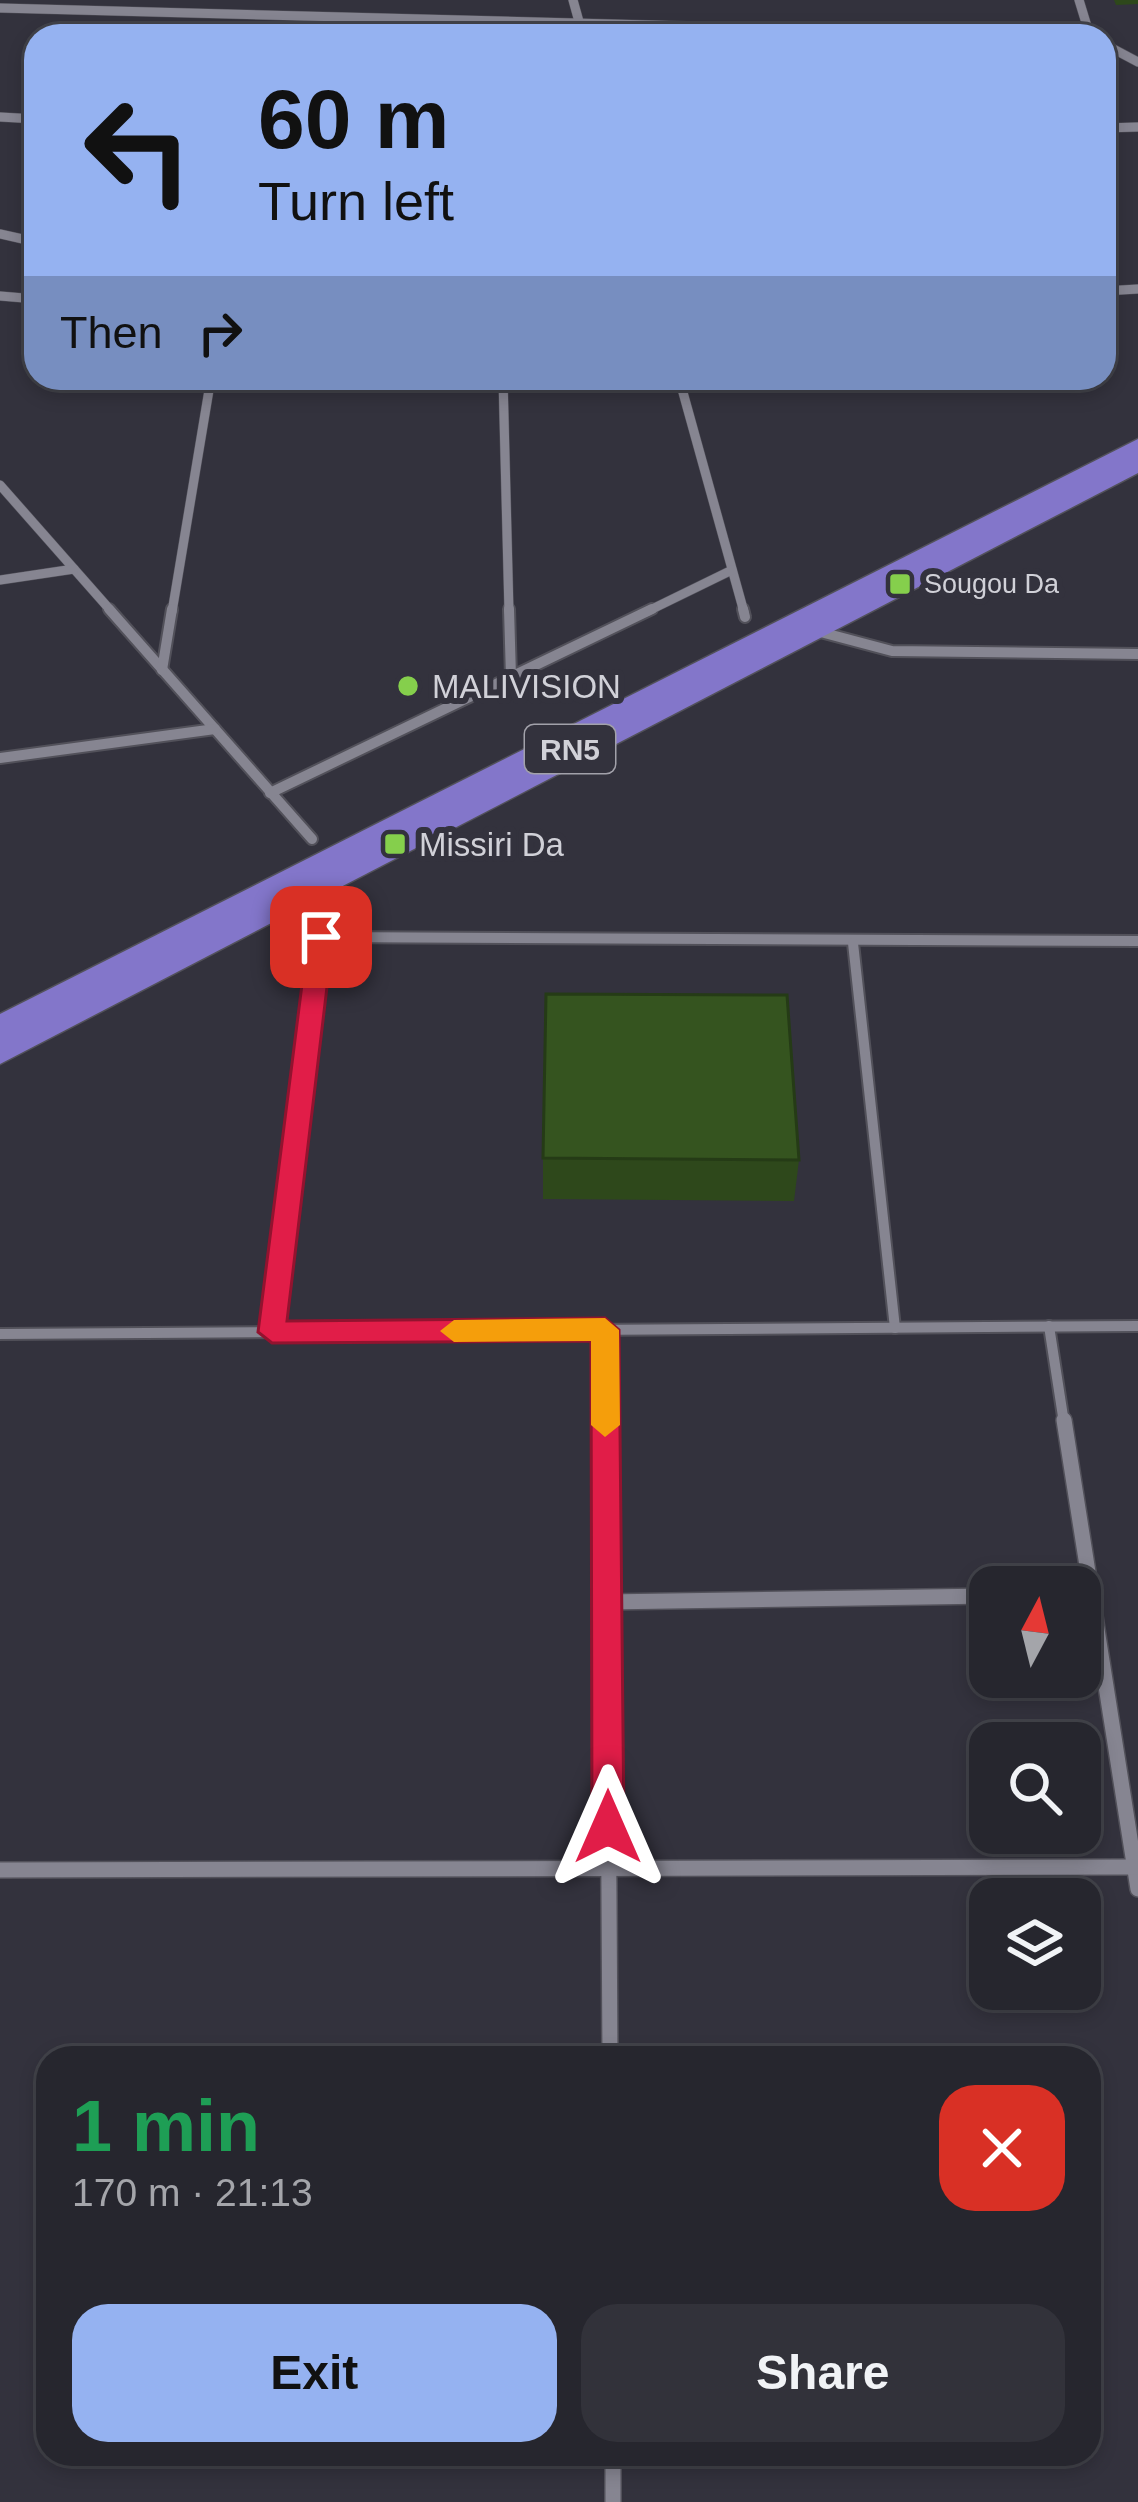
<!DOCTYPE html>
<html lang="en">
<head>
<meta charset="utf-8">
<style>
	:root { --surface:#26262e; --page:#32323a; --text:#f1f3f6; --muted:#a4a5aa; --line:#42434a; --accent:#95b2f1 }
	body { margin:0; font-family:Arial,sans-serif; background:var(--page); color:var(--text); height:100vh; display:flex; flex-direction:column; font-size:45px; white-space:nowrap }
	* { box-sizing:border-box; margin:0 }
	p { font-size:39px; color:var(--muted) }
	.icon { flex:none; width:66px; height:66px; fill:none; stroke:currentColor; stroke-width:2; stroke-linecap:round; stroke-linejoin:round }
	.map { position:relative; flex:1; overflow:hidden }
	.drawer { position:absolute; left:36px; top:2046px; width:1065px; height:420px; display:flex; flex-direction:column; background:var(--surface); border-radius:36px; box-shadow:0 6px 18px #0003,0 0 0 3px var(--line) }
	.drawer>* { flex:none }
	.top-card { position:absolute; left:24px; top:24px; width:1092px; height:366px; border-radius:36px; box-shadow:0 6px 18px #0003,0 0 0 3px var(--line); background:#95b2f1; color:#111; overflow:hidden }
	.needle { width:78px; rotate:7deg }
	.tools { position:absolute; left:969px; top:1566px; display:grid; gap:24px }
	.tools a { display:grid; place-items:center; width:132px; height:132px; border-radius:24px; background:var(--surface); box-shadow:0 6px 18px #0003,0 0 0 3px var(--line); font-size:60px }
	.pin { position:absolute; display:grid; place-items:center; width:102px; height:102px; color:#fff; margin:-51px; border-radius:24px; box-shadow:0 6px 18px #0006 }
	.me { position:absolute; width:132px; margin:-66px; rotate:0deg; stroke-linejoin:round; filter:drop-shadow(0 0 9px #0008) }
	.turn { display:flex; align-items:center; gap:42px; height:252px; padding:0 36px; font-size:54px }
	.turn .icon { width:156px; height:156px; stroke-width:2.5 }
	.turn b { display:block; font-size:84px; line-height:102px }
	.then { display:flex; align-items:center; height:114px; padding:0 36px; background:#0003; gap:24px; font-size:45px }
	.round { display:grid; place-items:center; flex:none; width:126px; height:126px; border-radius:36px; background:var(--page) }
	.head { display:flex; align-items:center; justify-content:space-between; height:204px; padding:0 36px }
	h1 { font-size:72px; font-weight:700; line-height:90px; color:#1e9e55 }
	.action { display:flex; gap:24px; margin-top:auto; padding:24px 36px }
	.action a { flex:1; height:138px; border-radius:36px; background:var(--accent); color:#111; font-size:48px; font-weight:700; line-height:138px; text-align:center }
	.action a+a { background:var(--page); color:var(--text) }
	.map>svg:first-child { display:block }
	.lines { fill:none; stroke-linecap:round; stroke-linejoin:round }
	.minor-far2-casing { stroke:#52515a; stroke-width:10 }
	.minor-far1-casing { stroke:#52515a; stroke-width:14 }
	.minor-casing { stroke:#52515a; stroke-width:18 }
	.trunk-casing { stroke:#52515a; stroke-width:3 }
	.minor-far2 { stroke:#868591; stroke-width:9 }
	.minor-far1 { stroke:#868591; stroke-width:10 }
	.minor { stroke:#868591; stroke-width:15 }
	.trunk { fill:#8376ca; fill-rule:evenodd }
	.wall { fill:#2e481b }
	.building { fill:#35541f; stroke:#253b16; stroke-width:3 }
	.route { fill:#e11d48; stroke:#92132f; stroke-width:3 }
	.slow { fill:#f59e0b }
	.poi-dot { fill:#85cf4c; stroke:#33323d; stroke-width:4.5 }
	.labels { text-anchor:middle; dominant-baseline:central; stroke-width:12; stroke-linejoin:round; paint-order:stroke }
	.far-poi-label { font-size:27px; fill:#d1d1d8; stroke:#33323d; text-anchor:start }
	.shield { fill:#33323d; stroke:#a2a1aa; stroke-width:3 }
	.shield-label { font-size:30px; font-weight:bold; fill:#d1d1d8 }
	.poi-label { font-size:33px; fill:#d1d1d8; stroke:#33323d; text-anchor:start }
</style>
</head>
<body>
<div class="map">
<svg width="1138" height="2502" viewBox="0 0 1138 2502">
	<rect width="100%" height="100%" fill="#33323d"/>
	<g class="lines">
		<g class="minor-far2-casing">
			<g id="minor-far2">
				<path d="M573 0 583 36"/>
				<path d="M1079 0 1090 36"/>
				<path d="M0 8 1070 36"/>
				<path d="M1104 44 1138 62"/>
				<path d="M0 117 36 119"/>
				<path d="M1104 128 1138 127"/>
				<path d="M0 234 36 242"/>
				<path d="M1104 291 1138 289"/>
				<path d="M0 296 36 299"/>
				<path d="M503 378 509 612"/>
				<path d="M679 378 744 612"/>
				<path d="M0 485 112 612"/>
				<path d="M0 580 74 569"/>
				<path d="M172 612 211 378"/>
				<path d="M646 612 732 570"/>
			</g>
		</g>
		<g class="minor-far1-casing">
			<g id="minor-far1">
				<path d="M109 609 312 839"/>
				<path d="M509 609 511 677"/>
				<path d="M743 609 745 617"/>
				<path d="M813 630 892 651 1138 654"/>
				<path d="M162 670 172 609"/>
				<path d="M0 758 215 729"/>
				<path d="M270 793 652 609"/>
				<path d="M282 903 321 937 1138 941"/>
				<path d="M853 943 895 1328"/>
				<path d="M1049 1326 1064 1423"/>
				<path d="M605 1330 606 1423"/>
				<path d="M272 1332 321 937"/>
				<path d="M0 1334 1138 1326"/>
			</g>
		</g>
		<g class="minor-casing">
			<g id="minor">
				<path d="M606 1420 610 2058"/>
				<path d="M1064 1420 1138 1889"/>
				<path d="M607 1602 990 1596"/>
				<path d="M0 1870 1138 1867"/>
				<path d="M613 2454V2502"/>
			</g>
		</g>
		<g class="trunk-casing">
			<path id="trunk" d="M1138 439V473L0 1064V1014Z"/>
		</g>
		<use href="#minor-far2" class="minor-far2"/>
		<use href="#minor-far1" class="minor-far1"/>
		<use href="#minor" class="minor"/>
		<use href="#trunk" class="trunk"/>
	</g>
	<g class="wall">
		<path d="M1114 0H1138V4L1116 5Z"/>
		<path d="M543 1158 799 1160 794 1201 543 1199Z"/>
	</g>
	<path class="building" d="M546 994 787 995 799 1160 543 1158Z"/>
	<path class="route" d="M321 928 333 937 287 1321 605 1318 619 1330 624 1827 619 1838 608 1842 596 1838 592 1827 591 1341 272 1343 258 1332 308 937Z"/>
	<path class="slow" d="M605 1318 619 1330 620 1425 605 1437 591 1425V1341L454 1342 440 1331 454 1320Z"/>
	<g class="poi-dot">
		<rect x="888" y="572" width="24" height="24" rx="6"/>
		<circle cx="408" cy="686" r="12"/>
		<rect x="383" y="832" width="24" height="24" rx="6"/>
	</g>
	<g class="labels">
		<g class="far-poi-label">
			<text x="924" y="584">Sougou Da</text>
		</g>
		<rect class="shield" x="525" y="725" width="90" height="48" rx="9"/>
		<g class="shield-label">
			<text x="570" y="749">RN5</text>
		</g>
		<g class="poi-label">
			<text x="432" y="686">MALIVISION</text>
			<text x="419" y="844">Missiri Da</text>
		</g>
	</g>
</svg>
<div class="tools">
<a><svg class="needle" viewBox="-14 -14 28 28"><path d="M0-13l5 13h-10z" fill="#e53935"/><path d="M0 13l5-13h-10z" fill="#a4a5aa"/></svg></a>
<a><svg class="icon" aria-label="search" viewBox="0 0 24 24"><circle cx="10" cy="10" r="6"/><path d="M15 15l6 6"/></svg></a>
<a><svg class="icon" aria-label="layers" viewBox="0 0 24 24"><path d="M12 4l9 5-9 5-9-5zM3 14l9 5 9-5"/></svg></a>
</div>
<div class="pin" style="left:321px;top:937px;background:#d93025"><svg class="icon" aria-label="arrive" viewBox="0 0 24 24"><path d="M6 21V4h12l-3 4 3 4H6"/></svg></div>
<svg class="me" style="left:608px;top:1827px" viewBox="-20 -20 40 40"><path d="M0-17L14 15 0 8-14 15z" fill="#e11d48" stroke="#fff" stroke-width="4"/></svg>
<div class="top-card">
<div class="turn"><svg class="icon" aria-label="left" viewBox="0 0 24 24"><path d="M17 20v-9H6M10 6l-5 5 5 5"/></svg><div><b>60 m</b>Turn left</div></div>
<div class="then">Then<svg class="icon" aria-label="right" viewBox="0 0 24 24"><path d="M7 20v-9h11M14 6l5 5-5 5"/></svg></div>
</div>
<section class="drawer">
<div class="head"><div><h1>1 min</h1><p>170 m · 21:13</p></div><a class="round" style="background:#d93025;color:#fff"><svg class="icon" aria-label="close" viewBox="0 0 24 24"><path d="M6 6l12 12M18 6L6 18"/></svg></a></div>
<div class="action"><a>Exit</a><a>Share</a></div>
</section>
</div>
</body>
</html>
